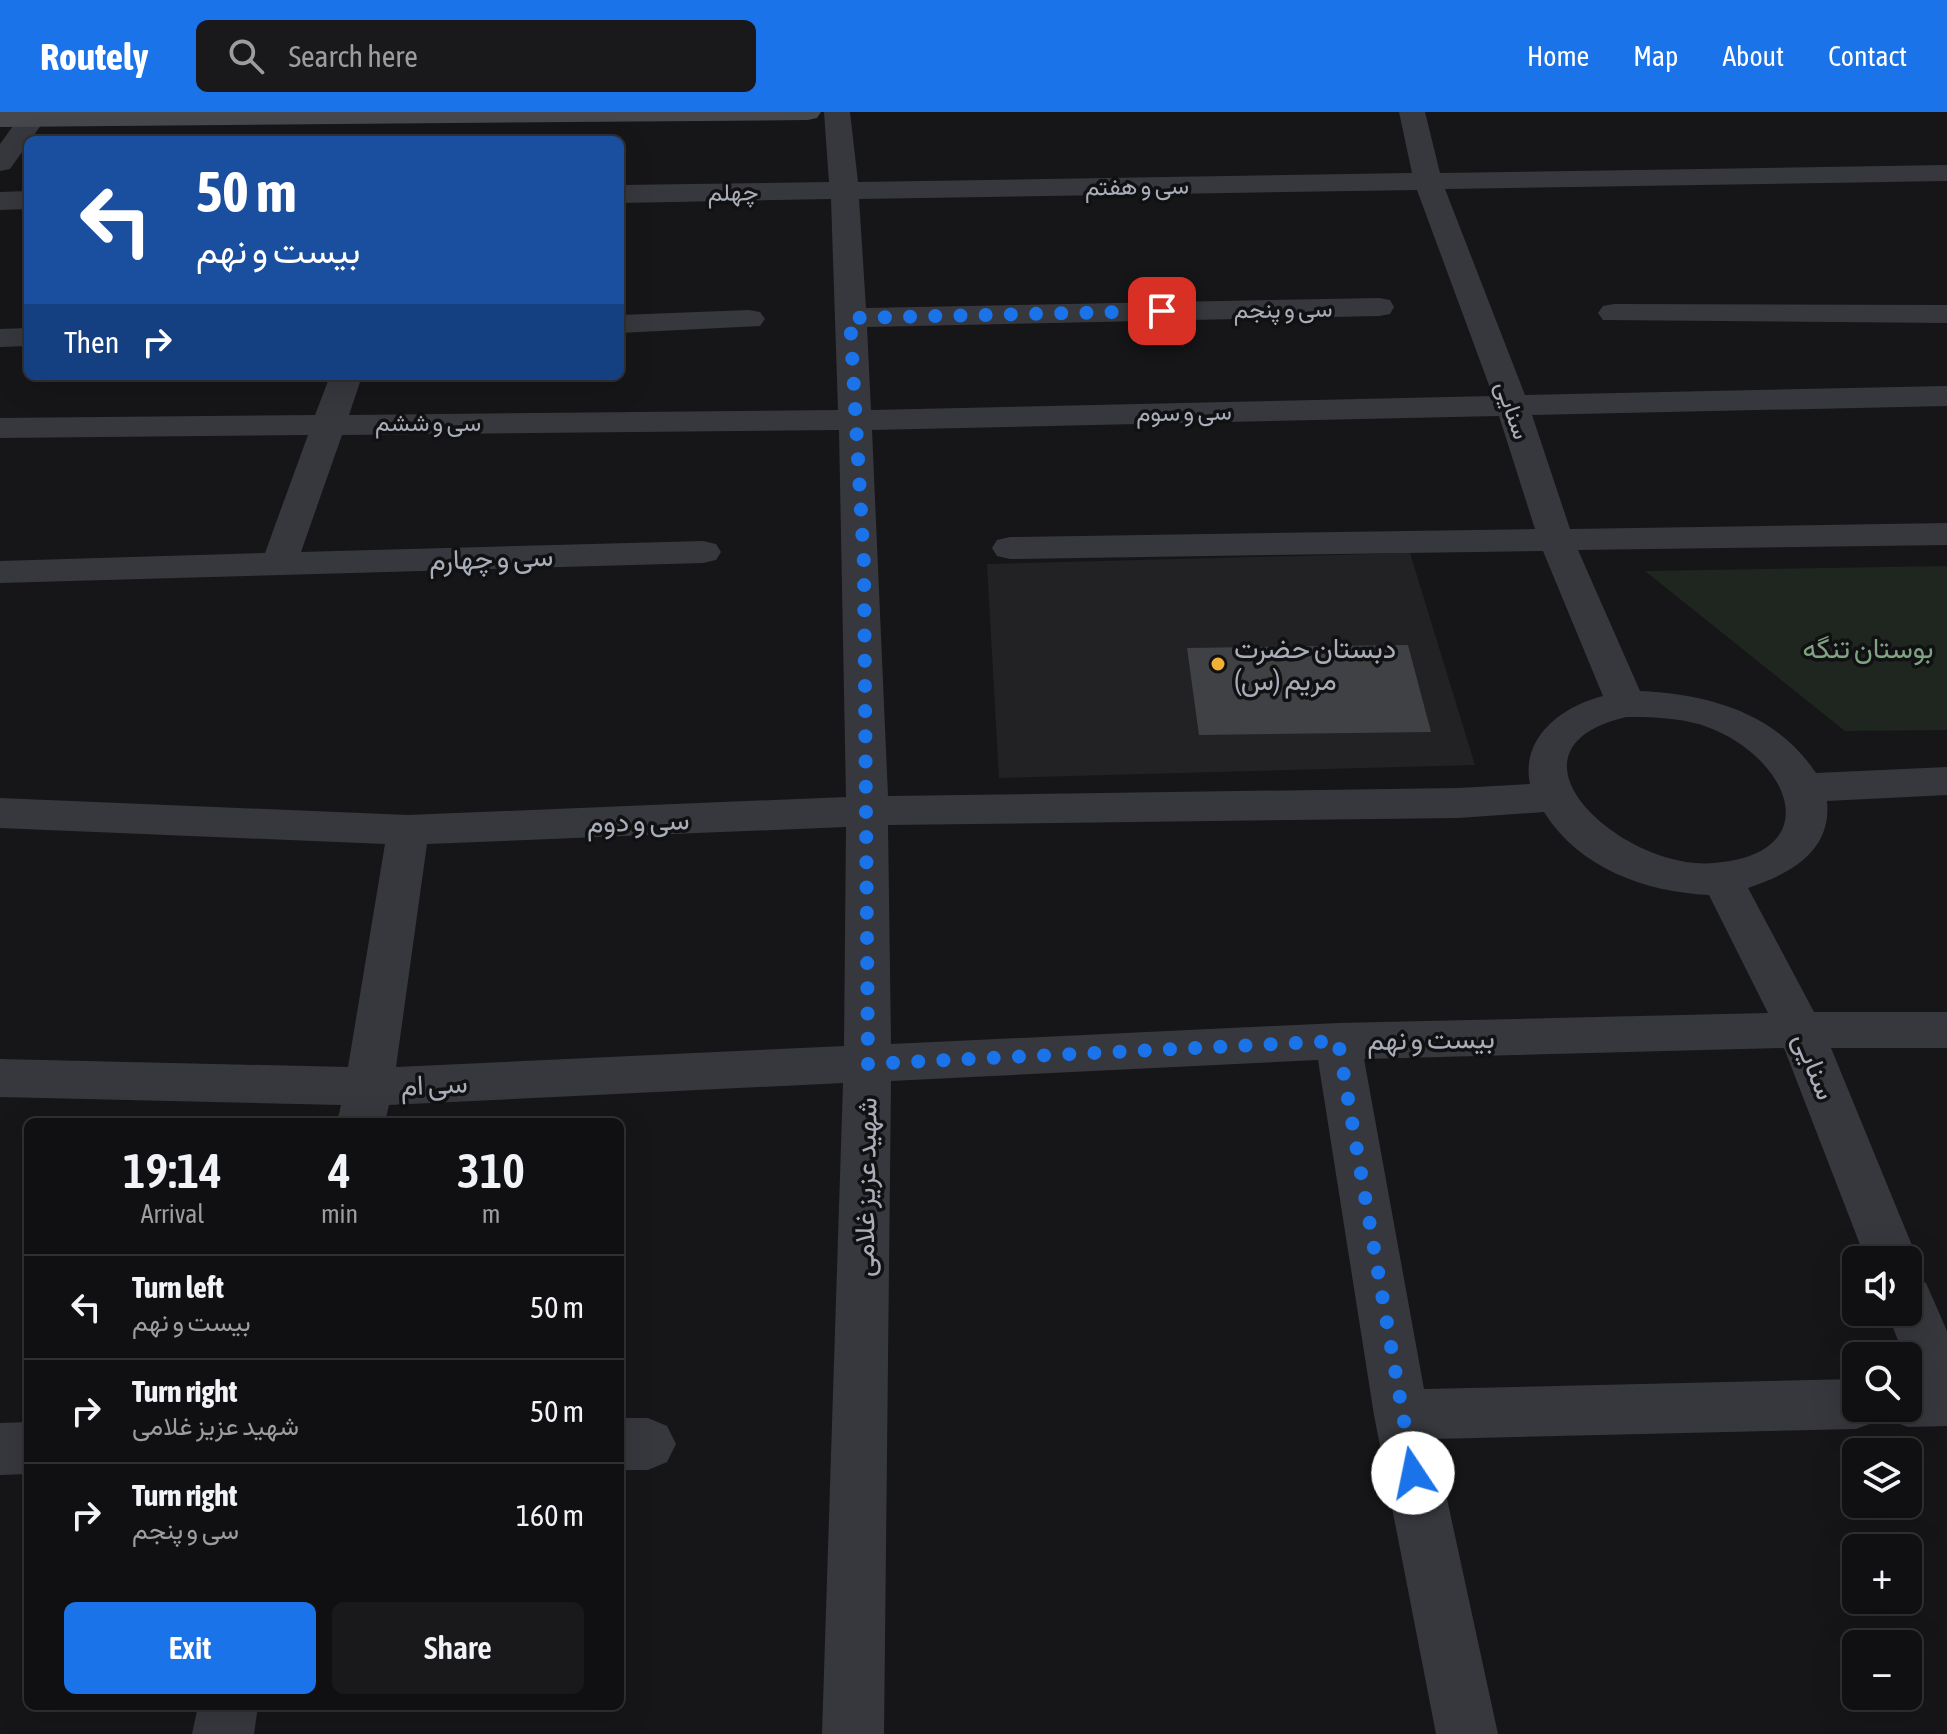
<!DOCTYPE html>
<html lang="en">
<head>
<meta charset="utf-8">
<style>
	:root { --surface:#101012; --page:#19191b; --text:#f1f3f6; --muted:#9c9d9f; --line:#303032; --accent:#1a73e8 }
	body { margin:0; font-family:"Asap Condensed",Vazirmatn,sans-serif; background:var(--page); color:var(--text); height:100vh; display:flex; flex-direction:column; font-size:30px; white-space:nowrap }
	* { box-sizing:border-box; margin:0 }
	p { font-size:26px; color:var(--muted) }
	.icon { flex:none; width:44px; height:44px; fill:none; stroke:currentColor; stroke-width:2; stroke-linecap:round; stroke-linejoin:round }
	.map { position:relative; flex:1; overflow:hidden }
	.panel { position:absolute; left:24px; top:1006px; width:600px; height:592px; display:flex; flex-direction:column; background:var(--surface); border-radius:12px; box-shadow:0 8px 32px #0002,0 0 0 2px var(--line) }
	.panel>* { flex:none }
	.top-card { position:absolute; left:24px; top:24px; width:600px; height:244px; border-radius:12px; box-shadow:0 8px 32px #0002,0 0 0 2px var(--line); background:#1a4fa0; color:#fff; overflow:hidden }
	.controls { position:absolute; left:1842px; top:1134px; display:grid; gap:16px }
	.controls a { display:grid; place-items:center; width:80px; height:80px; border-radius:12px; background:var(--surface); box-shadow:0 8px 32px #0002,0 0 0 2px var(--line); font-size:40px }
	.pin { position:absolute; display:grid; place-items:center; width:68px; height:68px; color:#fff; margin:-34px; border-radius:16px; box-shadow:0 4px 12px #0006 }
	.me { position:absolute; width:88px; margin:-44px; rotate:349deg; stroke-linejoin:round; filter:drop-shadow(0 0 6px #0008) }
	.turn { display:flex; align-items:center; gap:28px; height:168px; padding:0 40px; font-size:36px }
	.turn .icon { width:104px; height:104px; stroke-width:2.5 }
	.turn b { display:block; font-size:56px; line-height:68px }
	.then { display:flex; align-items:center; height:76px; padding:0 40px; background:#0003; gap:16px; font-size:30px }
	.eta { display:flex; justify-content:space-evenly; align-items:center; height:136px; text-align:center }
	.eta b { font-size:48px; font-weight:600; line-height:56px }
	.primary-button { display:flex; gap:16px; margin-top:auto; padding:16px 40px }
	.primary-button a { flex:1; height:92px; border-radius:12px; background:var(--accent); color:#fff; font-size:32px; font-weight:600; line-height:92px; text-align:center }
	.primary-button a+a { background:var(--page); color:var(--text) }
	ul { padding:0; list-style:none }
	li { display:flex; align-items:center; gap:24px; height:104px; padding:0 40px; border-top:2px solid var(--line) }
	li div { flex:1 }
	li b { display:block; font-size:30px }
	li em { font-style:normal }
	header { display:flex; align-items:center; gap:48px; box-sizing:border-box; height:112px; padding:0 40px; background:var(--accent); color:#fff }
	header strong { font-size:38px }
	nav { display:flex; gap:44px; margin-inline-start:auto; font-size:28px }
	.search { width:560px; height:72px; background:var(--page); display:flex; align-items:center; gap:20px; box-sizing:border-box; padding:0 28px; border-radius:12px; color:var(--muted); font-size:30px }
	.map>svg:first-child { display:block }
	.built { fill:#222225 }
	.green { fill:#1e261f }
	.building { fill:#404145 }
	.lines { fill:none; stroke-linecap:round; stroke-linejoin:round }
	.street { fill:#37383d; fill-rule:evenodd }
	.secondary { fill:#45474d; fill-rule:evenodd }
	.route { stroke:#1a73e8; stroke-width:14; stroke-dasharray:0 25.2 }
	.poi-dot { fill:#f2b134; stroke:#111113; stroke-width:3 }
	.labels { text-anchor:middle; dominant-baseline:central; stroke-width:7; stroke-linejoin:round; paint-order:stroke }
	.far-street-label { font-size:24px; fill:#a8adb8; stroke:#111113 }
	.street-label { font-size:28px; fill:#a8adb8; stroke:#111113 }
	.poi-label { font-size:28px; fill:#a8adb8; stroke:#111113; text-anchor:start }
	.park-label { font-size:28px; fill:#7fa381; stroke:#111113 }
</style>
</head>
<body>
<header>
<strong>Routely</strong>
<div class="search"><svg class="icon" aria-label="search" viewBox="0 0 24 24"><circle cx="10" cy="10" r="6"/><path d="M15 15l6 6"/></svg>Search here</div>
<nav><a>Home</a><a>Map</a><a>About</a><a>Contact</a></nav>
</header>
<div class="map">
<svg width="1947" height="1622" viewBox="0 0 1947 1622">
	<rect width="100%" height="100%" fill="#161618"/>
	<path class="built" d="M1410 441 1475 653 999 666 987 452Z"/>
	<path class="green" d="M1947 454V618L1845 619 1645 459Z"/>
	<path class="building" d="M1408 533 1431 620 1199 623 1187 536Z"/>
	<g class="lines">
		<g class="street">
			<path d="M23 0H41L46 6 10 57 0 59V32Z"/>
			<path d="M824 0H850L858 70 1412 61 1399 0H1425L1440 61 1947 53V69L1445 77 1525 283 1947 274V294L1532 303 1570 417 1947 411V433L1578 438 1640 579C1709 582 1776 601 1816 661L1947 655V683L1827 689C1832 740 1790 762 1748 776L1814 900H1947V936H1831L1918 1148 1908 1164 1926 1171 1947 1219V1314L1908 1315 1889 1308 1884 1296H1908V1265H1912L1908 1244H1904L1887 1200H1908V1148H1866L1784 936 1364 947 1424 1277 1856 1267V1296H1881L1875 1310 1856 1317 1434 1327 1498 1622H1436L1374 1303 1318 948 891 969 884 1622H822L843 971 389 993 385 1010H337L341 993 0 985V947L348 955 385 732 0 716V686L408 703 846 685 839 318 342 323 301 440 703 429 716 432 721 440 716 448 703 451 0 471V449L265 441 308 323 0 326V306L315 303 330 264H362L349 303 838 298 831 87 620 91V73L829 70ZM1417 78 1493 284 871 298 867 215 1379 204 1390 202 1394 195 1390 188 1379 186 866 196 859 87ZM1499 304 1535 417 1010 425 997 428 992 436 997 444 1010 447 1543 439 1603 584C1563 594 1520 625 1530 672L1458 676 888 684 872 318ZM1626 605C1656 605 1688 606 1715 618 1794 653 1824 742 1714 751 1623 759 1488 638 1626 605ZM1544 700C1579 756 1645 780 1709 783L1768 901 1338 911 891 932 888 713 1458 706ZM846 715 844 934 396 955 427 732Z"/>
			<path d="M28 79V97L0 98V80Z"/>
			<path d="M1614 192 1947 193V211L1603 208 1598 201 1603 194Z"/>
			<path d="M749 198 760 200 765 207 760 214 620 221V203Z"/>
			<path d="M28 216V234L0 235V217Z"/>
			<path d="M620 1306H648L667 1314 676 1332 667 1350 648 1358H620Z"/>
			<path d="M28 1310V1362L0 1363V1311Z"/>
			<path d="M198 1594H258L254 1622H192Z"/>
		</g>
		<path class="secondary" d="M0 0H821L817 6 808 8 0 15Z"/>
	</g>
	<g class="lines">
		<path class="route" d="M1162 199 850 206 864 452 868 952 1338 929 1413 1361"/>
	</g>
	<circle class="poi-dot" cx="1218" cy="552" r="8"/>
	<g class="labels">
		<g class="far-street-label">
			<text transform="translate(1137 74) rotate(-1)">سی و هفتم</text>
			<text transform="translate(733 80) rotate(-1)">چهلم</text>
			<text transform="translate(1283 197) rotate(-1)">سی و پنجم</text>
			<text transform="translate(1513 298) rotate(71)">سنایی</text>
			<text transform="translate(1184 300) rotate(-1)">سی و سوم</text>
			<text x="428" y="310">سی و ششم</text>
		</g>
		<g class="street-label">
			<text transform="translate(491 446) rotate(-2)">سی و چهارم</text>
			<text transform="translate(638 709) rotate(-2)">سی و دوم</text>
			<text transform="translate(1431 927) rotate(-1)">بیست و نهم</text>
			<text transform="translate(1815 954) rotate(68)">سنایی</text>
			<text transform="translate(434 972) rotate(-3)">سی ام</text>
			<text transform="translate(865 1075) rotate(-89)">شهید عزیز غلامی</text>
		</g>
		<g class="poi-label">
			<text x="1234" y="536">دبستان حضرت<tspan x="1234" dy="32">مریم (س)</tspan></text>
		</g>
		<g class="park-label">
			<text x="1868" y="536">بوستان تنگه</text>
		</g>
	</g>
</svg>
<div class="controls">
<a><svg class="icon" aria-label="sound" viewBox="0 0 24 24"><path d="M4 9h4l5-4v14l-5-4H4zM17 9q2 3 0 6"/></svg></a>
<a><svg class="icon" aria-label="search" viewBox="0 0 24 24"><circle cx="10" cy="10" r="6"/><path d="M15 15l6 6"/></svg></a>
<a><svg class="icon" aria-label="layers" viewBox="0 0 24 24"><path d="M12 4l9 5-9 5-9-5zM3 14l9 5 9-5"/></svg></a>
<a>+</a>
<a>−</a>
</div>
<div class="pin" style="left:1162px;top:199px;background:#d93025"><svg class="icon" aria-label="arrive" viewBox="0 0 24 24"><path d="M6 21V4h12l-3 4 3 4H6"/></svg></div>
<svg class="me" style="left:1413px;top:1361px" viewBox="-20 -20 40 40"><circle r="19" fill="#fff"/><path d="M0-13L10 11 0 6-10 11z" fill="#1a73e8"/></svg>
<div class="top-card">
<div class="turn"><svg class="icon" aria-label="left" viewBox="0 0 24 24"><path d="M17 20v-9H6M10 6l-5 5 5 5"/></svg><div><b>50 m</b>بیست و نهم</div></div>
<div class="then">Then<svg class="icon" aria-label="right" viewBox="0 0 24 24"><path d="M7 20v-9h11M14 6l5 5-5 5"/></svg></div>
</div>
<section class="panel">
<div class="eta">
<div><b>19:14</b><p>Arrival</p></div>
<div><b>4</b><p>min</p></div>
<div><b>310</b><p>m</p></div>
</div>
<ul>
<li><svg class="icon" aria-label="left" viewBox="0 0 24 24"><path d="M17 20v-9H6M10 6l-5 5 5 5"/></svg><div><b>Turn left</b><p>بیست و نهم</p></div><em>50 m</em></li>
<li><svg class="icon" aria-label="right" viewBox="0 0 24 24"><path d="M7 20v-9h11M14 6l5 5-5 5"/></svg><div><b>Turn right</b><p>شهید عزیز غلامی</p></div><em>50 m</em></li>
<li><svg class="icon" aria-label="right" viewBox="0 0 24 24"><path d="M7 20v-9h11M14 6l5 5-5 5"/></svg><div><b>Turn right</b><p>سی و پنجم</p></div><em>160 m</em></li>
</ul>
<div class="primary-button"><a>Exit</a><a>Share</a></div>
</section>
</div>
</body>
</html>
